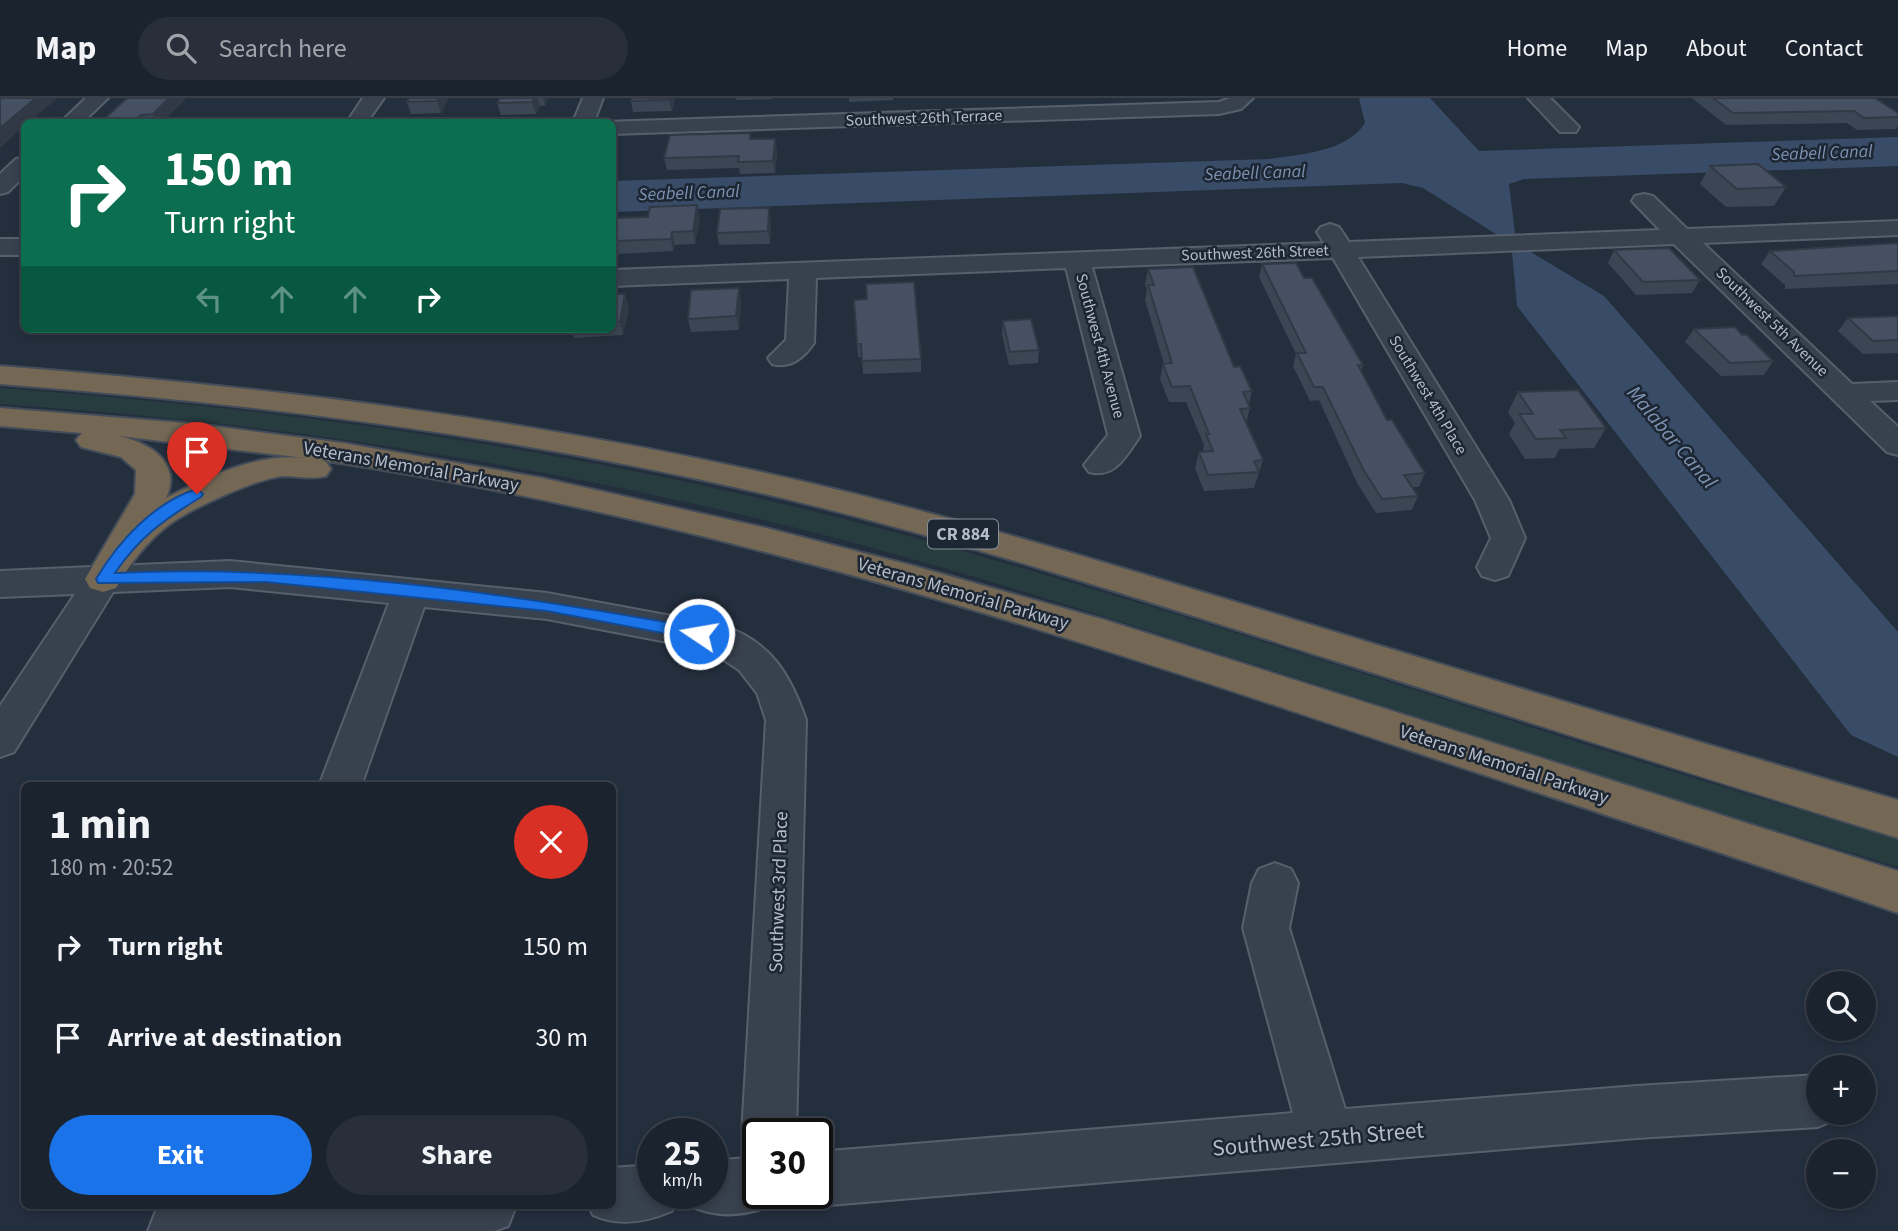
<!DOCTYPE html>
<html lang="en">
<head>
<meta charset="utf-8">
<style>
	:root { --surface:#1b232e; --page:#282f3a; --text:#f1f3f6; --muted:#a0a4aa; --line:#39404a; --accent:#1a73e8 }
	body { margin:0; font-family:"Source Sans 3",sans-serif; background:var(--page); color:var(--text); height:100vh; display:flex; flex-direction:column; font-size:26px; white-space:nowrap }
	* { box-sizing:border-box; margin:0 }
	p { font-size:23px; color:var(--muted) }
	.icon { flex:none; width:38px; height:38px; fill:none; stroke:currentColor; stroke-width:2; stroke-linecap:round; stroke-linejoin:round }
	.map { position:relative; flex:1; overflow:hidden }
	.side { position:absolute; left:21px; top:684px; width:595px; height:427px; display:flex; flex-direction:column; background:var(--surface); border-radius:10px; box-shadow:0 4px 10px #0003,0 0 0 2px var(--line) }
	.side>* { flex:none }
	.top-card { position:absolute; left:21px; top:21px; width:595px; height:214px; border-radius:10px; box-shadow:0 4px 10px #0003,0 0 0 2px var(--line); background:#0b6e4f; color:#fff; overflow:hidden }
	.controls { position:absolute; left:1806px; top:873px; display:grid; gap:14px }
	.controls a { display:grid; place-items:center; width:70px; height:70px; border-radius:50%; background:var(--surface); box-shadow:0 4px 10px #0003,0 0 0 2px var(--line); font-size:35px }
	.speed { position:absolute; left:637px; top:1020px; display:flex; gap:14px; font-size:35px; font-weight:700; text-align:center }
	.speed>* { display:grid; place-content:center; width:91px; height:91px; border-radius:50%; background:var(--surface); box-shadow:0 4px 10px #0003,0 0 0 2px var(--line); line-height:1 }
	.speed small { font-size:18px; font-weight:400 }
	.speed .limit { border:4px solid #111; border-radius:10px; background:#fff; color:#111 }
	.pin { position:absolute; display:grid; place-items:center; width:60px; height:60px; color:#fff; margin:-72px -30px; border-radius:50% 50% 50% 0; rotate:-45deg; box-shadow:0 0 7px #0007 }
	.pin .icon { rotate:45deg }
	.me { position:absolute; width:77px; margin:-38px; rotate:282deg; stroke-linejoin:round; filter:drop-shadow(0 0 5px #0008) }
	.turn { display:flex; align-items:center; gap:24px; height:147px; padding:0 28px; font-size:32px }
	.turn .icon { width:91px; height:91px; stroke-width:2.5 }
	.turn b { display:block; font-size:49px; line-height:60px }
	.lanes { display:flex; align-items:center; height:66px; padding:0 28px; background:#0003; justify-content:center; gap:35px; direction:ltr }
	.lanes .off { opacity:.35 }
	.round { display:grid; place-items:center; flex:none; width:74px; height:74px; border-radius:37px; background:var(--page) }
	.headline { display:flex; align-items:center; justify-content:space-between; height:119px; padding:0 28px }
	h1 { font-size:42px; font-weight:700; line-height:52px }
	.button { display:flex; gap:14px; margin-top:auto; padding:14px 28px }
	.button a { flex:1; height:80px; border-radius:42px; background:var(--accent); color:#fff; font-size:28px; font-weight:700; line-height:80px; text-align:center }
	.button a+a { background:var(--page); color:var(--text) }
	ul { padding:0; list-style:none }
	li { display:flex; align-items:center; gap:21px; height:91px; padding:0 28px }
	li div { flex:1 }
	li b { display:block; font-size:26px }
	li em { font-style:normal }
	header { display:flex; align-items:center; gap:42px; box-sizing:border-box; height:98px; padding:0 35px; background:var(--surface); border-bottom:2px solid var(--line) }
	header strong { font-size:33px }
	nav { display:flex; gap:38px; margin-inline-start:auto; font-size:24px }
	.search { width:490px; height:63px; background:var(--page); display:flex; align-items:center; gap:18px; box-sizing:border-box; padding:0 24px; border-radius:38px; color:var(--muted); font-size:26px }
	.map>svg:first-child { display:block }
	.green { fill:#263c3f }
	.water { fill:#394c67 }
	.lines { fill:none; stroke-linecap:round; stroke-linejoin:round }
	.minor-casing { stroke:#565f6c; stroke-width:4 }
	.highway-casing { stroke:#434c59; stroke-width:4 }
	.minor { fill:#38414e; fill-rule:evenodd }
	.highway { fill:#746855; fill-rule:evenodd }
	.wall { fill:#3b4654 }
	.shaded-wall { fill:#303945 }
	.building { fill:#455162; stroke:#303945; stroke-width:2 }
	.route { fill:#1a73e8; stroke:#114b97; stroke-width:2 }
	.labels { text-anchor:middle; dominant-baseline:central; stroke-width:5; stroke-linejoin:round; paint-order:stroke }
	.far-street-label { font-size:16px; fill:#b4bcc9; stroke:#1d2633 }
	.far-water-label { font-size:18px; font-style:italic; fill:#7c92b1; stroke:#1d2633 }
	.shield { fill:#1d2633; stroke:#878f9c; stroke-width:2 }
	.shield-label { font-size:18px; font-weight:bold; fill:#b4bcc9 }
	.street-label { font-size:19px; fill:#b4bcc9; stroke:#1d2633 }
	.water-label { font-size:21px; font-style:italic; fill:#7c92b1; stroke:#1d2633 }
	.near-street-label { font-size:23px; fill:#b4bcc9; stroke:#1d2633 }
</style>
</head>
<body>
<header>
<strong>Map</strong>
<div class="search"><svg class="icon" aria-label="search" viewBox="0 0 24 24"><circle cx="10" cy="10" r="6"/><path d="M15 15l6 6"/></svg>Search here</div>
<nav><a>Home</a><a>Map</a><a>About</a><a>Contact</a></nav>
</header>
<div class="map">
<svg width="1898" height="1133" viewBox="0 0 1898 1133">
	<rect width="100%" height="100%" fill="#242f3e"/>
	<path class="green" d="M0 290C304 312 606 356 901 436 1237 527 1563 647 1898 740V769C1684 705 1472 636 1259 568 1097 516 934 463 768 423 516 362 259 323 0 306Z"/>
	<path class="water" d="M1359 0H1430L1479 53 1898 39V68L1524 81 1509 86 1515 136 1529 153 1604 198 1898 534V659L1851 637 1517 208 1512 154 1499 138 1423 90 1402 85 613 114 612 83 1269 61C1301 56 1347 54 1365 25Z"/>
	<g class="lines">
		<g class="minor-casing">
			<g id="minor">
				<path d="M86 0H108L83 24H61Z"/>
				<path d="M363 0H384L367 24H347Z"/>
				<path d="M583 0H603L594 24H573Z"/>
				<path d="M1230 0H1253L1241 11 1219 16 612 36V24H604L1219 4Z"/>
				<path d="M1528 0H1550L1579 29 1576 34H1560Z"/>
				<path d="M24 59V78L8 94 0 96V76L16 61Z"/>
				<path d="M1644 96 1653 98 1687 131 1898 123V137L1703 145 1852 286 1898 284V302L1870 303 1898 329V357L1887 354 1674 146 1358 159 1509 402 1525 440 1508 478 1495 482 1482 478 1477 469 1491 440 1475 402 1333 160 1092 169 1140 338C1126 358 1115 381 1089 374L1084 367 1108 337 1066 170 816 180 814 245C804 260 790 271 772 266L768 260 786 242 789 181 612 188V172L1324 145 1317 134 1321 129 1330 126 1339 129 1349 144 1660 132 1632 103 1635 98Z"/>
				<rect x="0" y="141" width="24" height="16"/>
				<path d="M230 463 547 495 720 527C770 542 790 576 806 622L796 1036H758V1058L750 1055 742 1036 766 622 757 595 739 572 709 552 547 521 424 509 361 688H319L389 505 230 489 113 494 14 654 0 659V608L75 496 0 499V473Z"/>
				<path d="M1275 765 1291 771 1298 785 1289 830 1345 1011 1637 988 1818 977V1015H1839L1836 1021 1818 1029 1637 1040 817 1108 798 1100 796 1096H817V1054L1293 1015 1243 830 1252 785 1259 771Z"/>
				<path d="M758 1059V1096H781L777 1105C750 1117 720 1121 693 1109L687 1096H712V1063Z"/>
				<path d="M653 1067V1096H680L672 1113C646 1124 619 1129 593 1117L589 1108H612V1070Z"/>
				<path d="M169 1108H516L508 1128 494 1133H148L156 1113Z"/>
			</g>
		</g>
		<g class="highway-casing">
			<g id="highway">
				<path d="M0 268C271 289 540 322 805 384 977 424 1146 477 1315 528 1509 587 1703 646 1898 702V740C1700 679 1504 616 1307 554 1141 501 976 448 807 406 542 341 272 307 0 286Z"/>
				<path d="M0 310 197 326 343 345 542 380 766 430 914 468 1105 522 1898 773V815C1737 759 1574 707 1412 653 1054 532 694 417 320 362L326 364 331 371 326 378C311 382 299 378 284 378 257 380 187 412 166 429 145 446 129 467 116 490L103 494 90 490 85 481 135 396 136 372 121 359 81 349 76 342 82 335 0 328ZM119 338 305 360C256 355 209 378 166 400 183 364 149 345 119 338Z"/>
			</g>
		</g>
		<use href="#minor" class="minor"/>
		<use href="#highway" class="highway"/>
	</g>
	<g class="wall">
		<path d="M186 0 163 24H101Z"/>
		<path d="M449 0 441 15 411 16 407 4Z"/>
		<path d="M500 0H548L545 8H540L536 16 501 17 497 5Z"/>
		<path d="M632 0H675L672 13 633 14 631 3Z"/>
		<path d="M736 0H773V1L737 2Z"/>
		<path d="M849 0H893V2L849 4Z"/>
		<path d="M1692 0H1875L1898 15V28L1896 31 1857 32 1847 25 1726 27Z"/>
		<path d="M750 35 751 41H775L777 53 775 75 740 76 739 70 667 72 664 60Z"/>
		<path d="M1710 68 1786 89 1774 108 1726 109 1700 86Z"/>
		<path d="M612 120H700L695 146 675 147 673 153 619 156V159H612Z"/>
		<path d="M771 122 770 146 719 147 717 135Z"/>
		<path d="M1898 145V186L1785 191V187L1761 166 1770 153Z"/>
		<path d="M1614 152 1700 182 1692 195 1636 197 1608 165Z"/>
		<path d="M1262 166 1304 180 1363 267 1361 273 1387 322 1425 375 1419 389H1412L1418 398 1412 412 1376 415 1357 385 1319 302 1310 303 1293 268 1296 256 1259 179Z"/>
		<path d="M1148 171 1234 269 1252 293 1249 306 1250 310 1246 325 1263 362 1254 390 1204 393 1195 370 1199 354H1203L1204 347 1186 304H1169L1160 281 1163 266H1164L1145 202 1147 191 1145 187Z"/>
		<path d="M612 196 629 209 623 237 574 240 571 231H612Z"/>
		<path d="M854 202 921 261V274L863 276 862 259H858Z"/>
		<path d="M741 203 739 232 691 234 688 221Z"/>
		<path d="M1898 218V255L1863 256 1838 233 1848 220Z"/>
		<path d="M1003 223 1039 252 1038 265 1009 267 1002 236Z"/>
		<path d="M1694 231 1742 237 1773 263 1764 277 1721 278 1685 244Z"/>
		<path d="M1518 294 1606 330 1594 350 1559 351 1555 360 1525 361 1509 336 1515 325 1508 314Z"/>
	</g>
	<g class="shaded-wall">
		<path d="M36 0H58L29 24H24V28L0 50V30Z"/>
		<path d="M169 0H186L163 24H157L153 16Z"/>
		<path d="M438 0H449L441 15 437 3Z"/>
		<path d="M534 0H538L540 8 536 16 532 4Z"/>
		<path d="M543 0H548L545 8Z"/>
		<path d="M670 0H675L672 13 669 2Z"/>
		<path d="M141 17 145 24H133Z"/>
		<path d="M775 41 777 53 775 75 773 63Z"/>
		<path d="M697 107 700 120 695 146 693 133Z"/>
		<path d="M769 110 771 122 770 146 768 133Z"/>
		<path d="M672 134 675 147 673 153 671 141Z"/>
		<path d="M616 143 619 156V159L615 146Z"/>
		<path d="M739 190 741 203 739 232 736 218Z"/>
		<path d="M625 196 629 209 623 237 620 224Z"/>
	</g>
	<g class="building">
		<path d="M0 0H36L0 30Z"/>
		<path d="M127 0H169L153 16 141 17 133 24H101Z"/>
		<path d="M409 0H438L437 3 407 4Z"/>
		<path d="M500 0H534L532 4 497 5Z"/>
		<path d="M632 0H670L669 2 631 3Z"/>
		<path d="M1713 0H1875L1898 15V19L1864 20 1854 13 1733 15Z"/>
		<path d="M750 35V41H775L773 63 738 64 739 58 664 60 670 37Z"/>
		<path d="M1758 66 1786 89 1737 91 1710 68Z"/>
		<path d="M697 107 693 133 672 134 671 141 616 143 615 146H612V120L648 119 650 109Z"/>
		<path d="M769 110 768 133 717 135 720 111Z"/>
		<path d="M1898 145V173L1794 178V174L1770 153Z"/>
		<path d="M1669 150 1700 182 1643 184 1614 152Z"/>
		<path d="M1296 165 1304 180H1312L1363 267H1358L1387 322H1392L1425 375 1404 377 1418 398 1382 401 1363 371 1323 289H1314L1297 255H1306L1262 166Z"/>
		<path d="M1193 169 1234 269 1240 268 1252 293 1243 294 1250 310 1240 311 1263 362 1254 363 1259 374 1208 377 1199 354 1213 353 1206 336H1209L1190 288 1172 289 1163 266 1172 265 1148 187H1154L1148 171Z"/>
		<path d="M914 184 921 261 862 263 861 246H857L854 202 867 201 866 186Z"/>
		<path d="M739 190 736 218 688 221 691 192Z"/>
		<path d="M612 196H625L620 224H612Z"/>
		<path d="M1898 218V242L1873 243 1848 220Z"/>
		<path d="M1031 221 1039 252 1010 254 1003 223Z"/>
		<path d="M1735 229 1742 237 1746 236 1773 263 1730 265 1694 231Z"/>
		<path d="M1578 292 1606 330 1560 332 1566 340 1536 341 1519 316H1533L1518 294Z"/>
	</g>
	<path class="route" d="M197 391 203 396 201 399C165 421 139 439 115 475 310 466 506 495 699 530L706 536 699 542 547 513 266 484 98 485 96 481C118 444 154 404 197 391Z"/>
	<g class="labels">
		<g class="far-street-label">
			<text transform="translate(924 20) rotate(-2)">Southwest 26th Terrace</text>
			<text transform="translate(1255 155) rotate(-2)">Southwest 26th Street</text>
			<text transform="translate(1772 224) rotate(44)">Southwest 5th Avenue</text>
			<text transform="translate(1100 248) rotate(75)">Southwest 4th Avenue</text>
			<text transform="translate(1428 297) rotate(59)">Southwest 4th Place</text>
		</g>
		<g class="far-water-label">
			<text transform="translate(1822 55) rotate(-2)">Seabell Canal</text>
			<text transform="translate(1255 75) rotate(-2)">Seabell Canal</text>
			<text transform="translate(689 95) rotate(-2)">Seabell Canal</text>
		</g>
		<rect class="shield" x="928" y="421.5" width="70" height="29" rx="5"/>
		<g class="shield-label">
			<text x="963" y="436">CR 884</text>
		</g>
		<g class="street-label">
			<text transform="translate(411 369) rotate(10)">Veterans Memorial Parkway</text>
			<text transform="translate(963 496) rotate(16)">Veterans Memorial Parkway</text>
			<text transform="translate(1504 667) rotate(18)">Veterans Memorial Parkway</text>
			<text transform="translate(779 794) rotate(-88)">Southwest 3rd Place</text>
		</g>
		<g class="water-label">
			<text transform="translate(1672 339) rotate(50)">Malabar Canal</text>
		</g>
		<g class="near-street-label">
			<text transform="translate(1318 1041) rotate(-5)">Southwest 25th Street</text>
		</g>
	</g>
</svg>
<div class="controls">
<a><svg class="icon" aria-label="search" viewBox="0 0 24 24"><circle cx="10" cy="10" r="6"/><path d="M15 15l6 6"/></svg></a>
<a>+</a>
<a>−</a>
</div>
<div class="speed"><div>25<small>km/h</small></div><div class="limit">30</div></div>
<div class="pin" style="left:197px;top:396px;background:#d93025"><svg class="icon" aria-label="arrive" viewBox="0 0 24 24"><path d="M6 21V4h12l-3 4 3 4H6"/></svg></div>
<svg class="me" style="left:699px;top:536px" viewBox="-20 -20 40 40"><circle r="17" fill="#1a73e8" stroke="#fff" stroke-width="3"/><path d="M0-11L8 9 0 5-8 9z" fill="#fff"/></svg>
<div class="top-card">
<div class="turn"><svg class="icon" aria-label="right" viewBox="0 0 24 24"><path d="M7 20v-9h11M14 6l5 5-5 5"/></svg><div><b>150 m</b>Turn right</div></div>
<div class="lanes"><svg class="icon off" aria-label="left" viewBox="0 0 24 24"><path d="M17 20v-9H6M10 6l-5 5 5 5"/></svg><svg class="icon off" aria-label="ahead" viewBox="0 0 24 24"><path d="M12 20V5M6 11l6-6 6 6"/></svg><svg class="icon off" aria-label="ahead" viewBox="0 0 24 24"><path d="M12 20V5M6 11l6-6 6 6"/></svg><svg class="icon" aria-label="right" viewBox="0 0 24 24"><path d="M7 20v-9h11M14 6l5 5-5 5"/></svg></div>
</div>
<section class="side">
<div class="headline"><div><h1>1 min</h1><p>180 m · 20:52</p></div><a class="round" style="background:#d93025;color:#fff"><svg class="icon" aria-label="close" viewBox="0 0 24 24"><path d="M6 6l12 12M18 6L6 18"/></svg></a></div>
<ul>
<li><svg class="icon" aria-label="right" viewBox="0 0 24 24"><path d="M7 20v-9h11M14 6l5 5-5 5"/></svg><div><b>Turn right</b></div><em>150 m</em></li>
<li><svg class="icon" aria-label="arrive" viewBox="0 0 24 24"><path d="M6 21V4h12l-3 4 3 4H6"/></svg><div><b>Arrive at destination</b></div><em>30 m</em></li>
</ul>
<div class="button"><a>Exit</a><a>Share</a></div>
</section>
</div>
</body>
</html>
